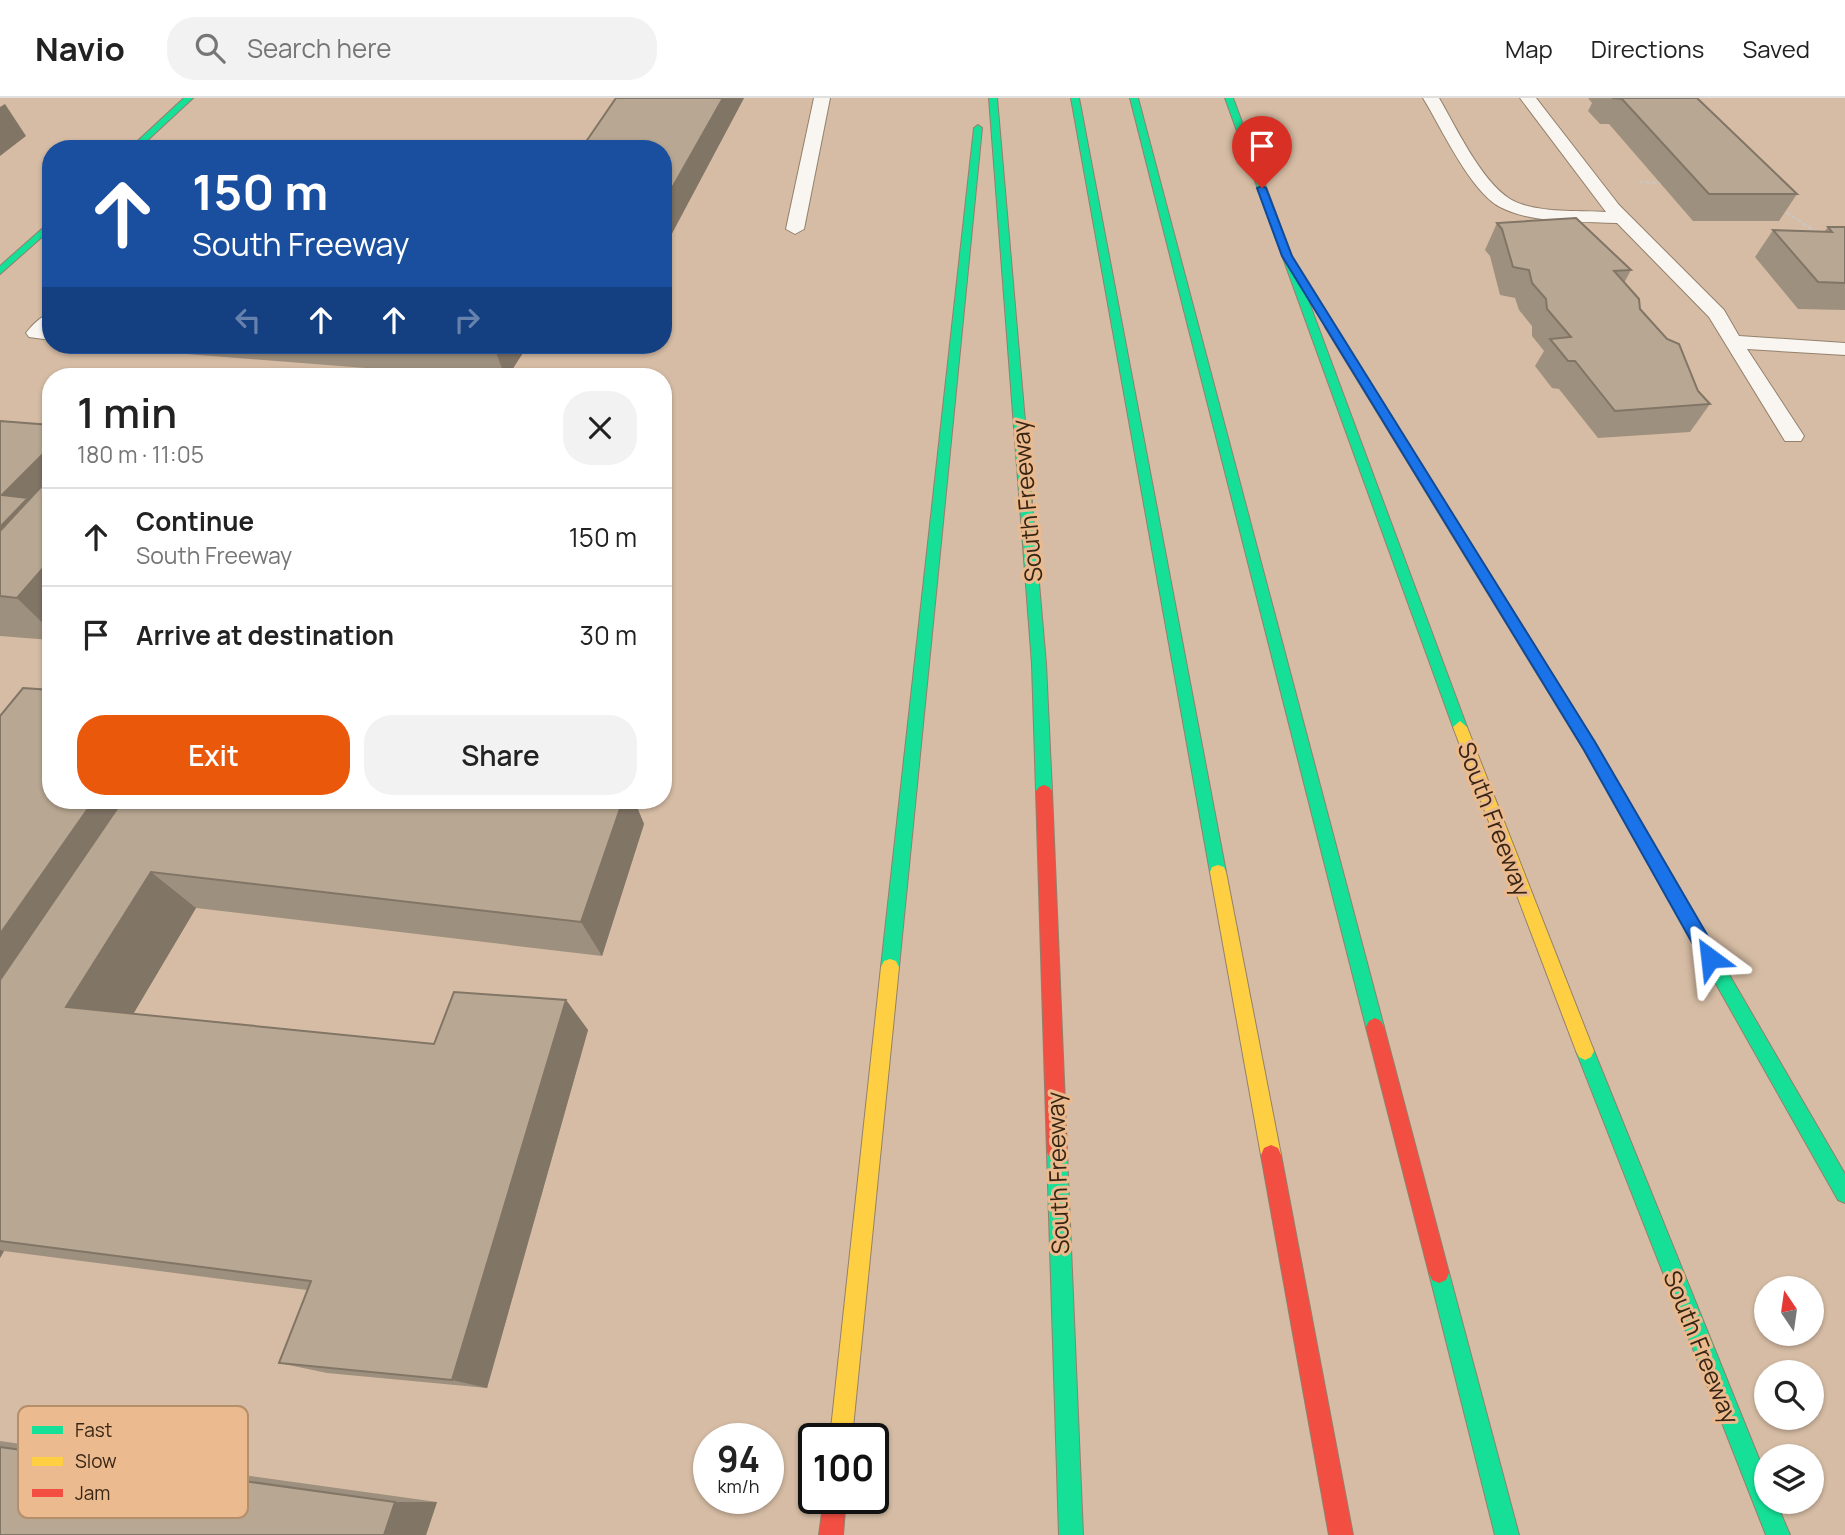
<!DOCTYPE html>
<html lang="en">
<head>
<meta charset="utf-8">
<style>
	:root { --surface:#fff; --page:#f2f2f2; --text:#222; --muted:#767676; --line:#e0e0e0; --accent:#ea580c }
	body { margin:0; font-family:Manrope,sans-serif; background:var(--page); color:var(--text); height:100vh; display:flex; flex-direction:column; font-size:26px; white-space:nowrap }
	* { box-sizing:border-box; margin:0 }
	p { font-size:23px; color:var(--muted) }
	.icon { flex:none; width:38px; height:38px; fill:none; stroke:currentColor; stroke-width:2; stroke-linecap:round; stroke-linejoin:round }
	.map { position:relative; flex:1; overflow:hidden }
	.panel { position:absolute; left:42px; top:270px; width:630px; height:441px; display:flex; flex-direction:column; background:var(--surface); border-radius:28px; box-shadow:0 2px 5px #0004 }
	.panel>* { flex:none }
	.guide { position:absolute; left:42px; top:42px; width:630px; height:214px; border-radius:28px; box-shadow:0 2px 5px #0004; background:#1a4fa0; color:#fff; overflow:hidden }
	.needle { width:46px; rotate:347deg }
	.tools { position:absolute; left:1754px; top:1178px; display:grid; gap:14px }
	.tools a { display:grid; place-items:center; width:70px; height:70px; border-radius:50%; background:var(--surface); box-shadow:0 2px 5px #0004; font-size:35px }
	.speed { position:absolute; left:693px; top:1325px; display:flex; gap:14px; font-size:35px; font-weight:700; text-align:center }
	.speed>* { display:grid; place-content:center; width:91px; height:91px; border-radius:50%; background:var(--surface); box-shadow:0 2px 5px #0004; line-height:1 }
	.speed small { font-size:18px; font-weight:400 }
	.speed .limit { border:4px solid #111; border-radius:10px; background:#fff; color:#111 }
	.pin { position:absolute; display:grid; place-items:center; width:60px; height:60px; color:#fff; margin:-72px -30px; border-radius:50% 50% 50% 0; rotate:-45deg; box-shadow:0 0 7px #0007 }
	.pin .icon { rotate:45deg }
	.me { position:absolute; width:77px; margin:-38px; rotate:330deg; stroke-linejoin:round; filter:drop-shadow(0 0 5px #0008) }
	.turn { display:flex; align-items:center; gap:24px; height:147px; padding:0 35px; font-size:32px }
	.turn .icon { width:91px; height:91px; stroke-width:2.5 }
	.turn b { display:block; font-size:49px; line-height:60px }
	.lanes { display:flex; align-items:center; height:66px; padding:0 35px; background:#0003; justify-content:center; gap:35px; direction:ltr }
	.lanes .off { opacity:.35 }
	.round { display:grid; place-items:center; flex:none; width:74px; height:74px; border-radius:28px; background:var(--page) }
	.headline { display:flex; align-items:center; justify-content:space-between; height:119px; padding:0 35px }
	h1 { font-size:42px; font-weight:600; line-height:52px }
	.action { display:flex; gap:14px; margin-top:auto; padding:14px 35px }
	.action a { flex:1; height:80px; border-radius:28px; background:var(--accent); color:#fff; font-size:28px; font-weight:600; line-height:80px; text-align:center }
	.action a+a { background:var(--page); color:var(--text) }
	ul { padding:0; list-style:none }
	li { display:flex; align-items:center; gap:21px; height:98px; padding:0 35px; border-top:2px solid var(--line) }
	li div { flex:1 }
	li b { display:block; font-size:26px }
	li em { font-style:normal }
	header { display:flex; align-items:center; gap:42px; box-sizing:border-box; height:98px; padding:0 35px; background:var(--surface); border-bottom:2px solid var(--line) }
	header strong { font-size:33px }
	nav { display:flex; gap:38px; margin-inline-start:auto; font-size:24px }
	.search { width:490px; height:63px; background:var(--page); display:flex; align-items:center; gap:18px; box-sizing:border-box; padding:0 24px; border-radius:28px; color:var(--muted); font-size:26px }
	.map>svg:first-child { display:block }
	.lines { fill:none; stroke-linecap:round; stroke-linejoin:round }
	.lane-casing { stroke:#93806c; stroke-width:2 }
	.fast-casing { stroke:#93806c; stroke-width:2 }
	.slow-casing { stroke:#93806c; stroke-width:2 }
	.jam-casing { stroke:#93806c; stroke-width:2 }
	.path { stroke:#ccc4bd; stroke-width:2.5; stroke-dasharray:4.5 2; stroke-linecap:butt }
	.lane { fill:#f9f5f1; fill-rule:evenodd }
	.fast { fill:#16e098; fill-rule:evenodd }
	.slow { fill:#ffcf43; fill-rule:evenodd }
	.jam { fill:#f24e42; fill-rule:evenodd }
	.wall { fill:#9e907e }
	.shaded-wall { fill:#817566 }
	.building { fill:#b8a792; stroke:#817566; stroke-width:2 }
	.route { fill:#1a73e8; stroke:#114b97; stroke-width:2 }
	.labels { text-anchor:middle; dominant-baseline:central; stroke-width:6; stroke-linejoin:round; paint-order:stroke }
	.street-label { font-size:24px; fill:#382514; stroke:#ebbb8f }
	.key { fill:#ebbb8f; stroke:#b58e6a; stroke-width:2 }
	.key-label { font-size:19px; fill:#382514 }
</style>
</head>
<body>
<header>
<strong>Navio</strong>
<div class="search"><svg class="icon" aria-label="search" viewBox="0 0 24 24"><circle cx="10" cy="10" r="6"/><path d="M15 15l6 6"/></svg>Search here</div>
<nav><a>Map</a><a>Directions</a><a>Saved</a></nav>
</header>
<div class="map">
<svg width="1845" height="1437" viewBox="0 0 1845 1437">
	<rect width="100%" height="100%" fill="#d6bca4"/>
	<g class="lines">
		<g class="lane-casing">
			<g id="lane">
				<path d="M814 0H830L804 131 795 136 786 131Z"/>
				<path d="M1423 0H1439C1456 29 1481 83 1510 101 1535 116 1578 112 1606 114L1520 0H1536L1619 107 1724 212 1739 238 1845 245V257L1747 251 1804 338 1801 343H1785L1709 219 1617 125C1581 123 1533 126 1500 109 1470 93 1441 29 1423 0Z"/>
				<path d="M51 215V242L29 239 26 235C32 227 41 218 51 215Z"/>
			</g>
		</g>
		<g class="fast-casing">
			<g id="fast">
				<path d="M184 0H193L138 51H129Z"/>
				<path d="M989 0H997L1046 566 1052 693 1049 697H1039L1036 693 1032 566Z"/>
				<path d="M1071 0H1079L1226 774 1224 779 1218 781 1212 779 1210 774Z"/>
				<path d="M1130 0H1138L1384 929 1381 935 1375 938 1369 935 1366 929Z"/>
				<path d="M1225 0H1233L1467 629 1465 633H1455L1453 629Z"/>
				<path d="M978 27 982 30 899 869 896 875 890 877 884 875 881 869 974 30Z"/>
				<path d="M51 123V131L0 176V168Z"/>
				<path d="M1530 547 1535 548 1594 644 1845 1076V1105L1838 1102 1584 652 1525 556 1523 552Z"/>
				<path d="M1585 944 1591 947 1594 953 1766 1378V1404H1776L1790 1437H1766L1576 953 1579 947Z"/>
				<path d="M1057 1044 1064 1047 1067 1054 1083 1437H1059L1047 1054 1050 1047Z"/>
				<path d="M1439 1165 1446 1168 1449 1175 1519 1437H1495L1429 1175 1432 1168Z"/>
			</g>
		</g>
		<g class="slow-casing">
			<g id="slow">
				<path d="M1326 227 1335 229 1535 548 1537 552 1535 556H1525L1325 229Z"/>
				<path d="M1460 623 1467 629 1594 953 1591 959 1585 962 1579 959 1576 953 1453 629Z"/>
				<path d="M1218 767 1224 769 1226 774 1281 1057 1278 1064 1271 1067 1264 1064 1261 1057 1210 774 1212 769Z"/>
				<path d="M890 861 896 863 899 869 852 1340H830L881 869 884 863Z"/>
			</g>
		</g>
		<g class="jam-casing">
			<g id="jam">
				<path d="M1044 687 1049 689 1052 693 1067 1054 1064 1061 1057 1064 1050 1061 1047 1054 1036 693 1039 689Z"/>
				<path d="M1375 920 1381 923 1384 929 1449 1175 1446 1182 1439 1185 1432 1182 1429 1175 1366 929 1369 923Z"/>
				<path d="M1271 1047 1278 1050 1281 1057 1353 1437H1329L1261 1057 1264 1050Z"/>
				<path d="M824 1400H846L843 1437H819Z"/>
			</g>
		</g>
		<g class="path">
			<path d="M1639 84 1665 85"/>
			<path d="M1781 111 1818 135"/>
		</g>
		<use href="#lane" class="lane"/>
		<use href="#fast" class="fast"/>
		<use href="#slow" class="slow"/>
		<use href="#jam" class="jam"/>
	</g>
	<g class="wall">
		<path d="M744 0 669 141H663V51Z"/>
		<path d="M1588 0H1697L1797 96 1779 123H1693L1609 26H1600L1588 13 1592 5Z"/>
		<path d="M1497 125 1631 172 1624 185 1640 211 1698 293 1710 306 1690 334 1598 340 1559 291 1552 290 1535 268 1544 253 1532 238V228L1519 212 1515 200 1500 197 1490 158 1485 152Z"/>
		<path d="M1828 129H1845V212L1798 211 1755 159 1773 132 1824 134Z"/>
		<path d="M181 247H528L508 278H467L187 256Z"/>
		<path d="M0 323 51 327V542L0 538Z"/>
		<path d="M0 618 51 702H634L644 726 602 858 196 810 133 916 434 946 566 902 588 932 487 1290 327 1275 279 1265 307 1192 4 1153 0 1160Z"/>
		<path d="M0 1343 437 1404 426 1437H0Z"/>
	</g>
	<g class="shaded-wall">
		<path d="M723 0H744L669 141 663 113V106Z"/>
		<path d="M5 6 26 38 0 58V9Z"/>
		<path d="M493 247H528L508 278H505Z"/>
		<path d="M51 348V400L0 484V429L2 397Z"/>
		<path d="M51 461V533L17 500Z"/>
		<path d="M94 702H150L0 927V836Z"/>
		<path d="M613 702H634L644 726 602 858 581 824Z"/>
		<path d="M151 774 196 810 119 940 66 909Z"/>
		<path d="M566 902 588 932 487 1290 452 1282Z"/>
		<path d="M0 1152 4 1153 0 1160Z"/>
		<path d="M395 1404H437L426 1437H384Z"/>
	</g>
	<g class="building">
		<path d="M616 0H723L663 106V51H581Z"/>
		<path d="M1612 0H1697L1797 96H1709L1622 1Z"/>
		<path d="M1576 120 1631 172 1614 173 1639 201 1640 211 1667 241 1679 246 1698 293 1710 306 1615 313 1575 263H1568L1550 241 1571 239 1547 211 1546 201 1532 185 1529 172 1513 169 1502 131 1497 125Z"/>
		<path d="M1828 129H1845V185L1818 184 1773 132 1832 134Z"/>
		<path d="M0 323 51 327V348L2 397 28 400 0 429Z"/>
		<path d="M51 378V461L17 500 0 498V433Z"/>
		<path d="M23 590 51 592V702H94L0 836V618Z"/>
		<path d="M123 702H623L581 824 151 774 66 909 434 946 454 894 566 902 452 1282 279 1265 311 1183 0 1143V882Z"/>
		<path d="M0 1349 395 1404 384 1437H0Z"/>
	</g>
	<path class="route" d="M1262 88 1266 90 1292 158 1595 644 1717 854 1719 860 1717 866H1704L1584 652 1282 158 1257 90Z"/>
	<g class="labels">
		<g class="street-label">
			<text transform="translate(1026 403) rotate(-95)">South Freeway</text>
			<text transform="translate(1495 721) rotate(69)">South Freeway</text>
			<text transform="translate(1057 1075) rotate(-92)">South Freeway</text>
			<text transform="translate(1702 1249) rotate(68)">South Freeway</text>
		</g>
	</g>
	<rect x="18" y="1308" width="230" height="112" rx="10" class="key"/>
	<rect x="32" y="1328" width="31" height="8" fill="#16e098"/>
	<rect x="32" y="1359" width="31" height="9" fill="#ffcf43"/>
	<rect x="32" y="1391" width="31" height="8" fill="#f24e42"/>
	<g class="key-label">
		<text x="75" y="1339">Fast</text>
		<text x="75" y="1370">Slow</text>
		<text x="75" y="1402">Jam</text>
	</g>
</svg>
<div class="tools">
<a><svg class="needle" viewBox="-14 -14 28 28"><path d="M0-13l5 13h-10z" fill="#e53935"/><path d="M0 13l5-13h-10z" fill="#767676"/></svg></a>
<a><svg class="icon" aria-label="search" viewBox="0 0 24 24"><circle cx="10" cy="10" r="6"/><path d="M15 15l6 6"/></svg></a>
<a><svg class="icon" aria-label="layers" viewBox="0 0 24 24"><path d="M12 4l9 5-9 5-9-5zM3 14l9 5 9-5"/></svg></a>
</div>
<div class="speed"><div>94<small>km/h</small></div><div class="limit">100</div></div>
<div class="pin" style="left:1262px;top:90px;background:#d93025"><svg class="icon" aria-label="arrive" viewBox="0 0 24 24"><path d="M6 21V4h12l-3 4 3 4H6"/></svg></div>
<svg class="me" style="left:1710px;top:860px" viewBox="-20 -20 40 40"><path d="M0-17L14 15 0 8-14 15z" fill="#1a73e8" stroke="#fff" stroke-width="4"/></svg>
<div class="guide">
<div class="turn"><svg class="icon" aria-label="ahead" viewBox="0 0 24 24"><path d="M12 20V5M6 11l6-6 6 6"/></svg><div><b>150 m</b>South Freeway</div></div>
<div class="lanes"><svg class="icon off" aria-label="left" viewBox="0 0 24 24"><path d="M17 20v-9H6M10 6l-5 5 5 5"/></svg><svg class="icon" aria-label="ahead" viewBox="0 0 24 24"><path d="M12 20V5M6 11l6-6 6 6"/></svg><svg class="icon" aria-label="ahead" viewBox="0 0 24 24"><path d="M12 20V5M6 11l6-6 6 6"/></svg><svg class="icon off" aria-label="right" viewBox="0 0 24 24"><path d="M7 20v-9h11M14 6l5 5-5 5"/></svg></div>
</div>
<section class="panel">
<div class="headline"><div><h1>1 min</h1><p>180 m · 11:05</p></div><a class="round"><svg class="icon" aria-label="close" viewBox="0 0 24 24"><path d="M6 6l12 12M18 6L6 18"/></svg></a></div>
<ul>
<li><svg class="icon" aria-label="ahead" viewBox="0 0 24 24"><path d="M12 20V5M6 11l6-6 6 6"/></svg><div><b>Continue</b><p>South Freeway</p></div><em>150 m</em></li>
<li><svg class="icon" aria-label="arrive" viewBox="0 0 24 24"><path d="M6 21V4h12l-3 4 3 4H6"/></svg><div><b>Arrive at destination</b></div><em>30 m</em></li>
</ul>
<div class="action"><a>Exit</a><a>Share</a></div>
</section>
</div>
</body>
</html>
